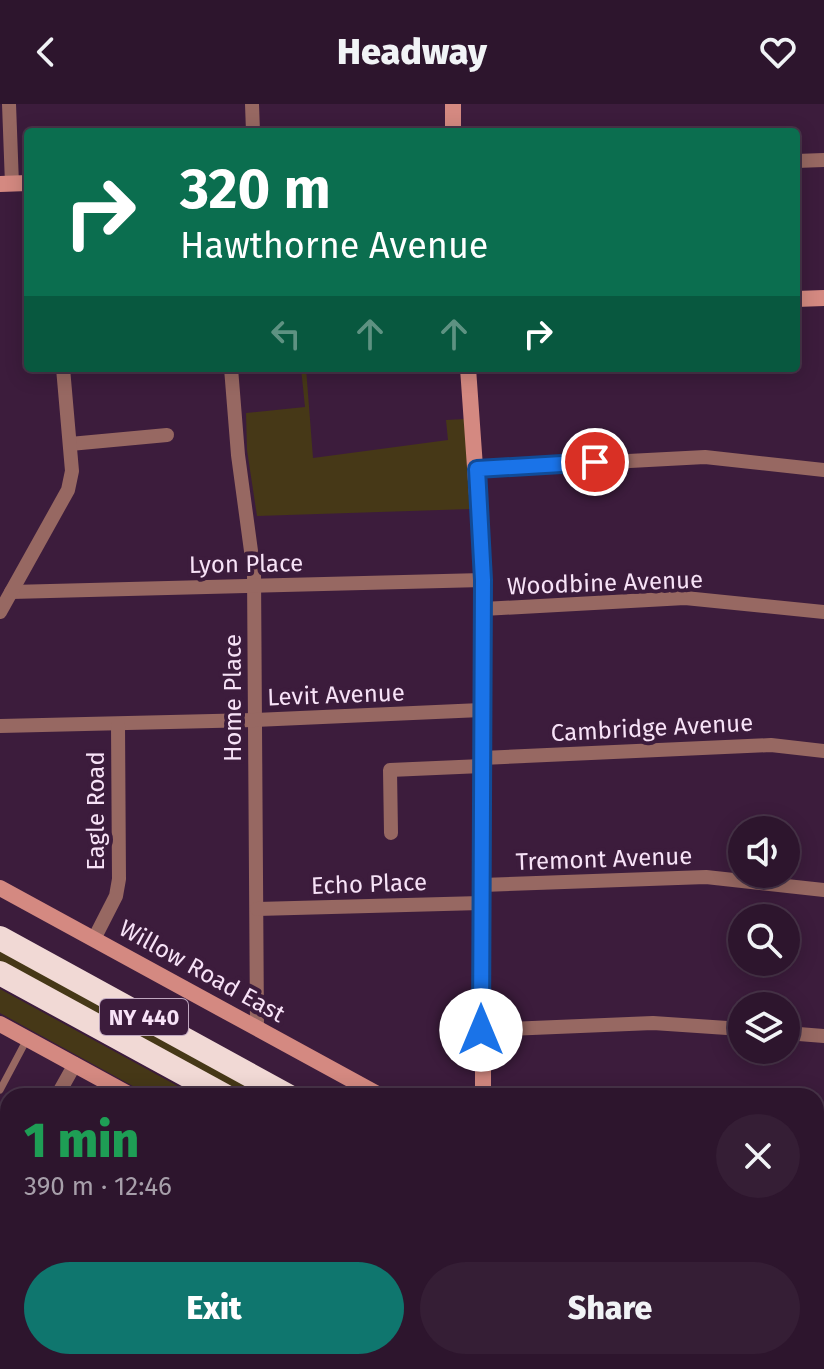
<!DOCTYPE html>
<html lang="en">
<head>
<meta charset="utf-8">
<style>
	:root { --surface:#2d152d; --page:#351e35; --text:#f1f3f6; --muted:#a79faa; --line:#483449; --accent:#0f766e }
	body { margin:0; font-family:"Fira Sans",sans-serif; background:var(--page); color:var(--text); height:100vh; display:flex; flex-direction:column; font-size:30px; white-space:nowrap }
	* { box-sizing:border-box; margin:0 }
	p { font-size:26px; color:var(--muted) }
	.icon { flex:none; width:44px; height:44px; fill:none; stroke:currentColor; stroke-width:2; stroke-linecap:round; stroke-linejoin:round }
	.map { position:relative; flex:1; overflow:hidden }
	.sheet { position:absolute; left:0px; top:984px; width:824px; height:282px; display:flex; flex-direction:column; background:var(--surface); border-radius:24px 24px 0 0; box-shadow:0 4px 20px #0003,0 0 0 2px var(--line) }
	.sheet>* { flex:none }
	.guide { position:absolute; left:24px; top:24px; width:776px; height:244px; border-radius:8px; box-shadow:0 4px 20px #0003,0 0 0 2px var(--line); background:#0b6e4f; color:#fff; overflow:hidden }
	.fabs { position:absolute; left:728px; top:712px; display:grid; gap:16px }
	.fabs a { display:grid; place-items:center; width:72px; height:72px; border-radius:50%; background:var(--surface); box-shadow:0 4px 20px #0003,0 0 0 2px var(--line); font-size:40px }
	.pin { position:absolute; display:grid; place-items:center; width:68px; height:68px; color:#fff; margin:-34px; border:4px solid #fff; border-radius:50%; box-shadow:0 2px 8px #0007 }
	.me { position:absolute; width:88px; margin:-44px; rotate:0deg; stroke-linejoin:round; filter:drop-shadow(0 0 6px #0008) }
	.turn { display:flex; align-items:center; gap:28px; height:168px; padding:0 24px; font-size:36px }
	.turn .icon { width:104px; height:104px; stroke-width:2.5 }
	.turn b { display:block; font-size:56px; line-height:68px }
	.lanes { display:flex; align-items:center; height:76px; padding:0 24px; background:#0003; justify-content:center; gap:40px; direction:ltr }
	.lanes .off { opacity:.35 }
	.round { display:grid; place-items:center; flex:none; width:84px; height:84px; border-radius:42px; background:var(--page) }
	.headline { display:flex; align-items:center; justify-content:space-between; height:136px; padding:0 24px }
	h1 { font-size:48px; font-weight:800; line-height:60px; color:#1e9e55 }
	.action { display:flex; gap:16px; margin-top:auto; padding:16px 24px }
	.action a { flex:1; height:92px; border-radius:48px; background:var(--accent); color:#fff; font-size:32px; font-weight:800; line-height:92px; text-align:center }
	.action a+a { background:var(--page); color:var(--text) }
	header { display:flex; justify-content:space-between; align-items:center; height:104px; padding:0 24px; background:var(--surface); font-size:36px; font-weight:800 }
	.map>svg:first-child { display:block }
	.green { fill:#463817 }
	.lines { fill:none; stroke-linecap:round; stroke-linejoin:round }
	.lane { stroke:#976862; stroke-width:7 }
	.street { stroke:#976862; stroke-width:14 }
	.secondary { stroke:#d48981; stroke-width:16 }
	.highway { stroke:#f1d9d5; stroke-width:24 }
	.route-casing { stroke:#114b97; stroke-width:20 }
	.route { stroke:#1a73e8; stroke-width:14 }
	.labels { text-anchor:middle; dominant-baseline:central; stroke-width:8; stroke-linejoin:round; paint-order:stroke }
	.shield { fill:#3c1c3c; stroke:#bfa7bf; stroke-width:2 }
	.shield-label { font-size:22px; font-weight:bold; fill:#f7e2f7 }
	.street-label { font-size:24px; fill:#f7e2f7; stroke:#3c1c3c }
</style>
</head>
<body>
<header><svg class="icon" aria-label="back" viewBox="0 0 24 24"><path d="M15 5l-7 7 7 7"/></svg>Headway<svg class="icon" aria-label="heart" viewBox="0 0 24 24"><path d="M12 20l-8-8c-3-5 5-10 8-4 3-6 11-1 8 4z"/></svg></header>
<div class="map">
<svg width="824" height="1265" viewBox="0 0 824 1265">
	<rect width="100%" height="100%" fill="#3c1c3c"/>
	<g class="green">
		<path d="M301 264H306L313 354 448 336 446 316 465 315 471 405 257 412 247 346 246 309 305 303Z"/>
		<path d="M0 844 269 992H242L0 860Z"/>
		<path d="M0 885 196 992H151L0 909Z"/>
	</g>
	<g class="lines">
		<g class="lane">
			<path d="M0 986 26 937"/>
			<path d="M0 1043 8 1047"/>
			<path d="M271 1258 283 1265"/>
			<path d="M322 1258 334 1265"/>
			<path d="M410 1265 414 1258"/>
		</g>
		<g class="street">
			<path d="M9 0 12 80"/>
			<path d="M252 0 253 28"/>
			<path d="M796 57 824 56"/>
			<path d="M231 264 238 351 254 469 257 924"/>
			<path d="M70 340 167 331"/>
			<path d="M477 365 705 353 824 366"/>
			<path d="M11 488 483 476"/>
			<path d="M483 505 685 494 824 508"/>
			<path d="M0 508 68 386 72 367 63 264"/>
			<path d="M0 622 255 616 481 606"/>
			<path d="M482 654 771 641 824 647"/>
			<path d="M391 729 390 666 482 662"/>
			<path d="M482 781 706 773 824 786"/>
			<path d="M257 805 481 799"/>
			<path d="M94 835 116 792 119 775 118 621"/>
			<path d="M481 926 653 919 742 925"/>
			<path d="M786 929 824 932"/>
			<path d="M57 992 75 960"/>
			<path d="M0 1110 8 1121"/>
			<path d="M209 1258 220 1265"/>
			<path d="M26 1265 32 1258"/>
			<path d="M185 1265 191 1258"/>
			<path d="M680 1265 681 1258"/>
		</g>
		<g class="secondary">
			<path d="M453 28V0"/>
			<path d="M0 80 28 79"/>
			<path d="M796 195 824 194"/>
			<path d="M468 264 483 476V992"/>
			<path d="M0 784 381 992"/>
			<path d="M0 920 132 992"/>
			<path d="M816 1100 824 1101"/>
			<path d="M816 1232H824"/>
			<path d="M505 1258 506 1265"/>
		</g>
		<g class="highway">
			<path d="M0 834 288 992"/>
			<path d="M0 869 225 992"/>
			<path d="M816 1156 824 1157"/>
			<path d="M816 1190 824 1191"/>
		</g>
	</g>
	<g class="lines">
		<g class="route-casing">
			<path id="route" d="M481 926 483 476 477 365 595 358"/>
		</g>
		<use href="#route" class="route"/>
	</g>
	<g class="labels">
		<rect class="shield" x="100" y="895" width="88" height="36" rx="6"/>
		<g class="shield-label">
			<text x="144" y="913">NY 440</text>
		</g>
		<g class="street-label">
			<text transform="translate(246 460) rotate(-1)">Lyon Place</text>
			<text transform="translate(605 479) rotate(-2)">Woodbine Avenue</text>
			<text transform="translate(336 591) rotate(-2)">Levit Avenue</text>
			<text transform="translate(233 594) rotate(-90)">Home Place</text>
			<text transform="translate(652 624) rotate(-3)">Cambridge Avenue</text>
			<text transform="translate(96 707) rotate(-90)">Eagle Road</text>
			<text transform="translate(604 755) rotate(-2)">Tremont Avenue</text>
			<text transform="translate(369 780) rotate(-2)">Echo Place</text>
			<text transform="translate(202 867) rotate(29)">Willow Road East</text>
		</g>
	</g>
</svg>
<div class="fabs">
<a><svg class="icon" aria-label="sound" viewBox="0 0 24 24"><path d="M4 9h4l5-4v14l-5-4H4zM17 9q2 3 0 6"/></svg></a>
<a><svg class="icon" aria-label="search" viewBox="0 0 24 24"><circle cx="10" cy="10" r="6"/><path d="M15 15l6 6"/></svg></a>
<a><svg class="icon" aria-label="layers" viewBox="0 0 24 24"><path d="M12 4l9 5-9 5-9-5zM3 14l9 5 9-5"/></svg></a>
</div>
<div class="pin" style="left:595px;top:358px;background:#d93025"><svg class="icon" aria-label="arrive" viewBox="0 0 24 24"><path d="M6 21V4h12l-3 4 3 4H6"/></svg></div>
<svg class="me" style="left:481px;top:926px" viewBox="-20 -20 40 40"><circle r="19" fill="#fff"/><path d="M0-13L10 11 0 6-10 11z" fill="#1a73e8"/></svg>
<div class="guide">
<div class="turn"><svg class="icon" aria-label="right" viewBox="0 0 24 24"><path d="M7 20v-9h11M14 6l5 5-5 5"/></svg><div><b>320 m</b>Hawthorne Avenue</div></div>
<div class="lanes"><svg class="icon off" aria-label="left" viewBox="0 0 24 24"><path d="M17 20v-9H6M10 6l-5 5 5 5"/></svg><svg class="icon off" aria-label="ahead" viewBox="0 0 24 24"><path d="M12 20V5M6 11l6-6 6 6"/></svg><svg class="icon off" aria-label="ahead" viewBox="0 0 24 24"><path d="M12 20V5M6 11l6-6 6 6"/></svg><svg class="icon" aria-label="right" viewBox="0 0 24 24"><path d="M7 20v-9h11M14 6l5 5-5 5"/></svg></div>
</div>
<section class="sheet">
<div class="headline"><div><h1>1 min</h1><p>390 m · 12:46</p></div><a class="round"><svg class="icon" aria-label="close" viewBox="0 0 24 24"><path d="M6 6l12 12M18 6L6 18"/></svg></a></div>
<div class="action"><a>Exit</a><a>Share</a></div>
</section>
</div>
</body>
</html>
